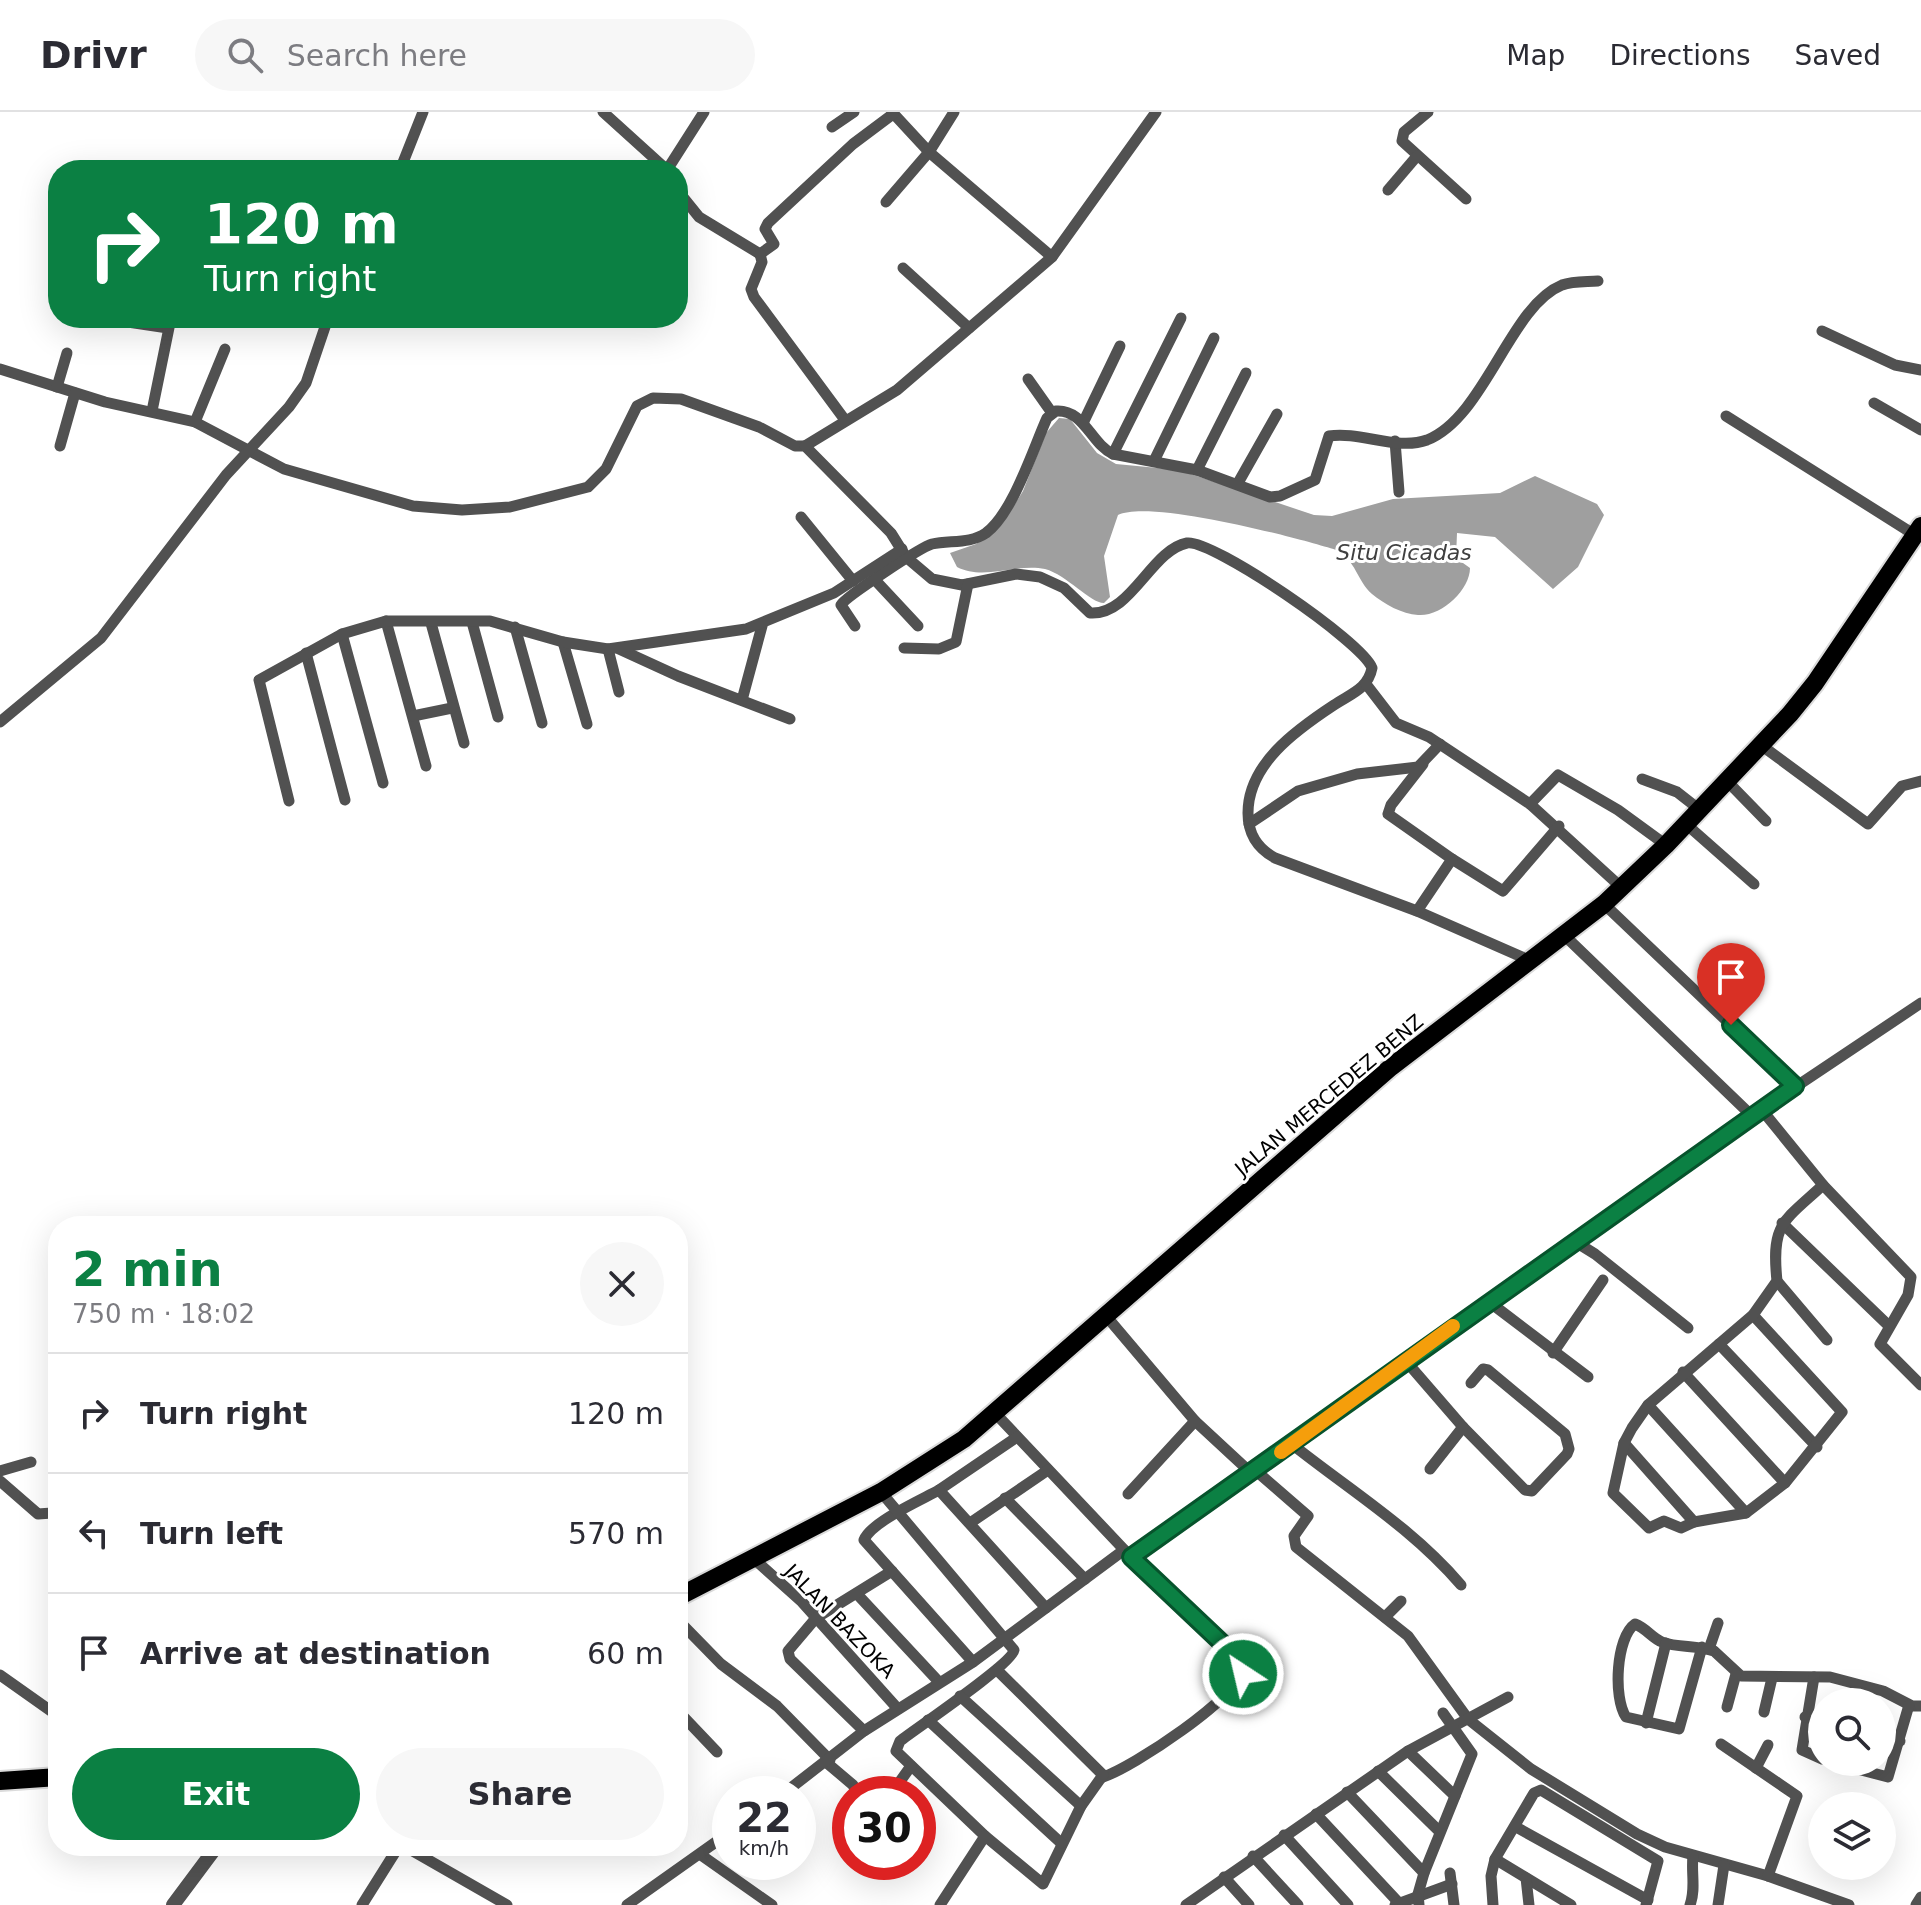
<!DOCTYPE html>
<html lang="en">
<head>
<meta charset="utf-8">
<style>
	:root { --surface:#fff; --page:#f7f7f7; --text:#2b2b33; --muted:#7c7c81; --line:#e1e1e2; --accent:#0b8043 }
	body { margin:0; font-family:"DejaVu Sans",sans-serif; background:var(--page); color:var(--text); height:100vh; display:flex; flex-direction:column; font-size:30px; white-space:nowrap }
	* { box-sizing:border-box; margin:0 }
	p { font-size:26px; color:var(--muted) }
	.icon { flex:none; width:44px; height:44px; fill:none; stroke:currentColor; stroke-width:2; stroke-linecap:round; stroke-linejoin:round }
	.map { position:relative; flex:1; overflow:hidden }
	.panel { position:absolute; left:48px; top:1104px; width:640px; height:640px; display:flex; flex-direction:column; background:var(--surface); border-radius:32px; box-shadow:0 8px 32px #0002 }
	.panel>* { flex:none }
	.top-card { position:absolute; left:48px; top:48px; width:640px; height:168px; border-radius:32px; box-shadow:0 8px 32px #0002; background:#0b8043; color:#fff; overflow:hidden }
	.fabs { position:absolute; left:1808px; top:1576px; display:grid; gap:16px }
	.fabs a { display:grid; place-items:center; width:88px; height:88px; border-radius:50%; background:var(--surface); box-shadow:0 8px 32px #0002; font-size:40px }
	.speed { position:absolute; left:712px; top:1664px; display:flex; gap:16px; font-size:40px; font-weight:700; text-align:center }
	.speed>* { display:grid; place-content:center; width:104px; height:104px; border-radius:50%; background:var(--surface); box-shadow:0 8px 32px #0002; line-height:1 }
	.speed small { font-size:20px; font-weight:400 }
	.speed .limit { border:12px solid #d22; background:#fff; color:#111 }
	.pin { position:absolute; display:grid; place-items:center; width:68px; height:68px; color:#fff; margin:-82px -34px; border-radius:50% 50% 50% 0; rotate:-45deg; box-shadow:0 0 8px #0007 }
	.pin .icon { rotate:45deg }
	.me { position:absolute; width:88px; margin:-44px; rotate:325deg; stroke-linejoin:round; filter:drop-shadow(0 0 6px #0008) }
	.turn { display:flex; align-items:center; gap:28px; height:168px; padding:0 24px; font-size:36px }
	.turn .icon { width:104px; height:104px; stroke-width:2.5 }
	.turn b { display:block; font-size:56px; line-height:68px }
	.round { display:grid; place-items:center; flex:none; width:84px; height:84px; border-radius:42px; background:var(--page) }
	.head { display:flex; align-items:center; justify-content:space-between; height:136px; padding:0 24px }
	h1 { font-size:48px; font-weight:600; line-height:60px; color:var(--accent) }
	.cta { display:flex; gap:16px; margin-top:auto; padding:16px 24px }
	.cta a { flex:1; height:92px; border-radius:48px; background:var(--accent); color:#fff; font-size:32px; font-weight:600; line-height:92px; text-align:center }
	.cta a+a { background:var(--page); color:var(--text) }
	ul { padding:0; list-style:none }
	li { display:flex; align-items:center; gap:24px; height:120px; padding:0 24px; border-top:2px solid var(--line) }
	li div { flex:1 }
	li b { display:block; font-size:30px }
	li em { font-style:normal }
	header { display:flex; align-items:center; gap:48px; box-sizing:border-box; height:112px; padding:0 40px; background:var(--surface); border-bottom:2px solid var(--line) }
	header strong { font-size:38px }
	nav { display:flex; gap:44px; margin-inline-start:auto; font-size:28px }
	.search { width:560px; height:72px; background:var(--page); display:flex; align-items:center; gap:20px; box-sizing:border-box; padding:0 28px; border-radius:44px; color:var(--muted); font-size:30px }
	.map>svg:first-child { display:block }
	.water { fill:#9f9f9f }
	.lines { fill:none; stroke-linecap:round; stroke-linejoin:round }
	.primary-casing { stroke:#dbdbdb; stroke-width:22 }
	.minor { stroke:#515151; stroke-width:11 }
	.tertiary { stroke:#515151; stroke-width:14 }
	.primary { stroke:#000; stroke-width:18 }
	.route-casing { stroke:#07532c; stroke-width:20 }
	.route { stroke:#0b8043; stroke-width:14 }
	.slow { stroke:#f59e0b; stroke-width:14 }
	.labels { text-anchor:middle; dominant-baseline:central; stroke-width:6; stroke-linejoin:round; paint-order:stroke }
	.street-label { font-size:20px; fill:#000; stroke:#fff }
	.water-label { font-size:22px; font-style:italic; fill:#404040; stroke:#fff }
</style>
</head>
<body>
<header>
<strong>Drivr</strong>
<div class="search"><svg class="icon" aria-label="search" viewBox="0 0 24 24"><circle cx="10" cy="10" r="6"/><path d="M15 15l6 6"/></svg>Search here</div>
<nav><a>Map</a><a>Directions</a><a>Saved</a></nav>
</header>
<div class="map">
<svg width="1921" height="1793" viewBox="0 0 1921 1793">
	<rect width="100%" height="100%" fill="#fff"/>
	<path class="water" d="M1059 306 1070 307 1097 341 1116 352 1179 358 1314 403 1332 404 1393 387 1500 381 1535 364 1597 392 1604 403 1578 455 1553 477 1495 425 1457 421 1456 446 1470 456C1470 478 1441 505 1418 503 1402 502 1384 492 1372 482 1357 469 1356 448 1336 438 1298 426 1150 387 1118 403L1104 444 1110 485 1104 491C1090 491 1067 463 1045 457 1016 451 984 469 957 455L950 441 976 432 1008 403 1023 379 1046 321Z"/>
	<g class="lines">
		<g class="primary-casing">
			<g id="primary">
				<path d="M678 1485 881 1380 964 1327 1391 955 1604 792 1666 733 1790 602 1815 571 1921 414"/>
				<path d="M0 1669 58 1665"/>
			</g>
		</g>
		<g class="minor">
			<path d="M603 0 666 57"/>
			<path d="M892 0 929 40 1052 145"/>
			<path d="M1428 0 1404 20 1402 29 1466 87"/>
			<path d="M832 15 854 0"/>
			<path d="M400 58 423 0"/>
			<path d="M667 58 704 0"/>
			<path d="M1388 78 1417 44"/>
			<path d="M678 79 699 105 760 142"/>
			<path d="M886 90 929 40 954 0"/>
			<path d="M760 142 774 132 765 117 768 111 853 32 893 2"/>
			<path d="M760 142 762 150 751 177 754 185 845 308"/>
			<path d="M903 156 969 216"/>
			<path d="M101 206 168 216"/>
			<path d="M1822 219 1895 253 1921 258"/>
			<path d="M0 257 105 290 195 310 284 357 413 394 462 398 510 395 588 375 606 357 637 294 653 286 681 287 759 315 795 334H805L891 421 906 445 932 467 962 473 1016 462 1040 465 1064 476 1090 501C1131 504 1151 438 1187 431 1212 427 1363 530 1372 556 1368 577 1350 582 1334 593 1296 618 1248 652 1248 701 1248 722 1257 736 1275 746L1417 799 1531 849"/>
			<path d="M1028 267 1052 301"/>
			<path d="M57 275 67 241"/>
			<path d="M1874 291 1921 318"/>
			<path d="M152 299 171 206"/>
			<path d="M1726 304 1915 423"/>
			<path d="M195 310 225 237"/>
			<path d="M1083 311 1120 234"/>
			<path d="M1395 329 1399 380"/>
			<path d="M60 334 75 281"/>
			<path d="M805 334 897 278 1052 145 1156 0"/>
			<path d="M1113 342 1181 206"/>
			<path d="M1154 349 1214 226"/>
			<path d="M1197 358 1246 261"/>
			<path d="M1238 371 1277 302"/>
			<path d="M801 405 853 469"/>
			<path d="M876 469 918 514"/>
			<path d="M386 509 426 654"/>
			<path d="M472 510 498 605"/>
			<path d="M431 511 464 631"/>
			<path d="M855 514 841 493C845 485 921 435 932 432 950 428 970 432 986 421 1013 401 1033 337 1047 306L1056 299C1084 297 1091 332 1113 342L1197 358 1270 385 1280 384 1315 368 1329 324C1360 319 1397 339 1427 328 1485 305 1510 194 1562 173 1573 169 1586 170 1598 169"/>
			<path d="M515 515 542 611"/>
			<path d="M342 522 383 671"/>
			<path d="M563 530 587 612"/>
			<path d="M904 536 939 537 956 530 968 472"/>
			<path d="M608 537 619 580"/>
			<path d="M619 537 678 564 790 607"/>
			<path d="M306 541 345 688"/>
			<path d="M1366 572 1396 611 1429 625 1530 692 1622 776"/>
			<path d="M742 588 762 514"/>
			<path d="M413 604 452 596"/>
			<path d="M0 610 101 526 226 363 289 295 306 271 328 206"/>
			<path d="M1761 633 1868 712 1902 674 1921 669"/>
			<path d="M1642 667 1677 680 1700 698"/>
			<path d="M1727 669 1766 709"/>
			<path d="M289 689 259 568 342 522 386 509H490L563 530 608 537 746 517 834 481 902 437"/>
			<path d="M1530 692 1558 663 1618 698 1666 733"/>
			<path d="M1249 712 1298 679 1357 662 1418 655 1440 632"/>
			<path d="M1686 712 1754 772"/>
			<path d="M1452 747 1503 779 1559 714"/>
			<path d="M1604 792 1795 974"/>
			<path d="M1417 799 1452 747 1388 702 1391 693 1423 652"/>
			<path d="M1564 823 1752 1004"/>
			<path d="M1762 998 1823 1073 1911 1165 1908 1183 1880 1232 1921 1273"/>
			<path d="M1782 1111 1889 1214"/>
			<path d="M1574 1129 1595 1142 1688 1216"/>
			<path d="M1777 1169 1827 1228"/>
			<path d="M1488 1189 1588 1265"/>
			<path d="M1107 1205 1195 1309 1249 1359"/>
			<path d="M1719 1232 1817 1335"/>
			<path d="M1553 1241 1603 1168"/>
			<path d="M1405 1248 1463 1315 1525 1378 1532 1379 1567 1342 1569 1337 1565 1322 1488 1258 1483 1257 1471 1271"/>
			<path d="M1683 1260 1785 1371"/>
			<path d="M1648 1293 1746 1401"/>
			<path d="M996 1302 1131 1445 1245 1555C1238 1586 1133 1655 1103 1665"/>
			<path d="M1017 1325 939 1378 1046 1496"/>
			<path d="M1624 1331 1694 1410 1746 1401 1785 1371 1842 1300 1753 1203"/>
			<path d="M1293 1333C1351 1379 1412 1416 1461 1473"/>
			<path d="M1254 1357 1308 1404 1294 1424 1296 1435 1408 1524 1468 1607 1531 1657 1637 1722 1665 1735 1768 1764 1849 1793"/>
			<path d="M1430 1357 1463 1315"/>
			<path d="M0 1359 31 1350"/>
			<path d="M0 1369 38 1402 52 1401 58 1407"/>
			<path d="M939 1378C921 1388 871 1410 864 1428L973 1550"/>
			<path d="M881 1380 1014 1538C1012 1552 918 1615 900 1629L896 1639 985 1724 1043 1772 1081 1694 1103 1663 997 1558"/>
			<path d="M1128 1382 1195 1309"/>
			<path d="M1005 1386 1085 1467"/>
			<path d="M1694 1410 1681 1416 1664 1409 1649 1416 1613 1381 1624 1331 1632 1316 1648 1293 1753 1203 1777 1169C1771 1111 1783 1110 1823 1073"/>
			<path d="M970 1411 1048 1358"/>
			<path d="M1131 1445 1752 1004 1921 891"/>
			<path d="M754 1447 802 1490 898 1597"/>
			<path d="M857 1482 939 1570"/>
			<path d="M1385 1505 1401 1489"/>
			<path d="M678 1508 721 1552 777 1594 830 1648"/>
			<path d="M1702 1535 1679 1617 1626 1605C1613 1586 1616 1525 1635 1512 1646 1516 1652 1526 1662 1530 1678 1536 1697 1533 1714 1539L1741 1564 1830 1565 1883 1579 1912 1594H1921"/>
			<path d="M1709 1537 1718 1511"/>
			<path d="M0 1563 58 1604"/>
			<path d="M1814 1565 1802 1638 1822 1647"/>
			<path d="M960 1584 1081 1694"/>
			<path d="M1727 1595 1736 1562"/>
			<path d="M678 1599 717 1640"/>
			<path d="M1764 1600 1772 1566"/>
			<path d="M1805 1605 1822 1609"/>
			<path d="M928 1608 1061 1731"/>
			<path d="M1646 1611 1666 1531"/>
			<path d="M864 1619 790 1547 788 1539 816 1506 892 1459"/>
			<path d="M1882 1625 1900 1629"/>
			<path d="M1721 1632 1797 1684 1768 1764"/>
			<path d="M1408 1639 1455 1684"/>
			<path d="M1831 1650 1888 1665 1909 1593"/>
			<path d="M827 1651 853 1673 857 1682"/>
			<path d="M1756 1656 1768 1633"/>
			<path d="M1378 1659 1439 1719"/>
			<path d="M1347 1680 1424 1761"/>
			<path d="M783 1682 864 1619 973 1550 1124 1438"/>
			<path d="M891 1682 911 1654"/>
			<path d="M1316 1702 1399 1791"/>
			<path d="M1516 1715 1648 1788"/>
			<path d="M1284 1723 1348 1793"/>
			<path d="M404 1734 507 1793"/>
			<path d="M701 1743 772 1793"/>
			<path d="M1253 1744 1298 1793"/>
			<path d="M1495 1747 1571 1793"/>
			<path d="M1450 1761 1454 1793"/>
			<path d="M1224 1765 1249 1793"/>
			<path d="M1526 1766 1529 1793"/>
			<path d="M362 1793 399 1734"/>
			<path d="M627 1793 730 1720"/>
			<path d="M940 1793 985 1724"/>
			<path d="M1186 1793 1408 1639 1508 1585"/>
			<path d="M1395 1793 1452 1772"/>
			<path d="M1419 1793 1418 1782 1424 1761 1472 1642 1443 1601"/>
			<path d="M1493 1793 1491 1764 1495 1747 1534 1681 1541 1678 1658 1749 1646 1793"/>
			<path d="M1690 1793C1696 1777 1691 1761 1693 1744"/>
			<path d="M1718 1793 1724 1753"/>
			<path d="M1916 1793 1921 1785"/>
		</g>
		<path class="tertiary" d="M173 1793 217 1734"/>
		<use href="#primary" class="primary"/>
	</g>
	<g class="lines">
		<g class="route-casing">
			<path id="route" d="M1243 1562 1242 1550 1131 1445 1795 974 1731 913"/>
		</g>
		<use href="#route" class="route"/>
		<path class="slow" d="M1281 1340 1453 1214"/>
	</g>
	<g class="labels">
		<g class="street-label">
			<text transform="translate(1329 983) rotate(-40)">JALAN MERCEDEZ BENZ</text>
			<text transform="translate(840 1509) rotate(46)">JALAN BAZOKA</text>
		</g>
		<g class="water-label">
			<text x="1404" y="440">Situ Cicadas</text>
		</g>
	</g>
</svg>
<div class="fabs">
<a><svg class="icon" aria-label="search" viewBox="0 0 24 24"><circle cx="10" cy="10" r="6"/><path d="M15 15l6 6"/></svg></a>
<a><svg class="icon" aria-label="layers" viewBox="0 0 24 24"><path d="M12 4l9 5-9 5-9-5zM3 14l9 5 9-5"/></svg></a>
</div>
<div class="speed"><div>22<small>km/h</small></div><div class="limit">30</div></div>
<div class="pin" style="left:1731px;top:913px;background:#d93025"><svg class="icon" aria-label="arrive" viewBox="0 0 24 24"><path d="M6 21V4h12l-3 4 3 4H6"/></svg></div>
<svg class="me" style="left:1243px;top:1562px" viewBox="-20 -20 40 40"><circle r="17" fill="#0b8043" stroke="#fff" stroke-width="3"/><path d="M0-11L8 9 0 5-8 9z" fill="#fff"/></svg>
<div class="top-card">
<div class="turn"><svg class="icon" aria-label="right" viewBox="0 0 24 24"><path d="M7 20v-9h11M14 6l5 5-5 5"/></svg><div><b>120 m</b>Turn right</div></div>
</div>
<section class="panel">
<div class="head"><div><h1>2 min</h1><p>750 m · 18:02</p></div><a class="round"><svg class="icon" aria-label="close" viewBox="0 0 24 24"><path d="M6 6l12 12M18 6L6 18"/></svg></a></div>
<ul>
<li><svg class="icon" aria-label="right" viewBox="0 0 24 24"><path d="M7 20v-9h11M14 6l5 5-5 5"/></svg><div><b>Turn right</b></div><em>120 m</em></li>
<li><svg class="icon" aria-label="left" viewBox="0 0 24 24"><path d="M17 20v-9H6M10 6l-5 5 5 5"/></svg><div><b>Turn left</b></div><em>570 m</em></li>
<li><svg class="icon" aria-label="arrive" viewBox="0 0 24 24"><path d="M6 21V4h12l-3 4 3 4H6"/></svg><div><b>Arrive at destination</b></div><em>60 m</em></li>
</ul>
<div class="cta"><a>Exit</a><a>Share</a></div>
</section>
</div>
</body>
</html>
